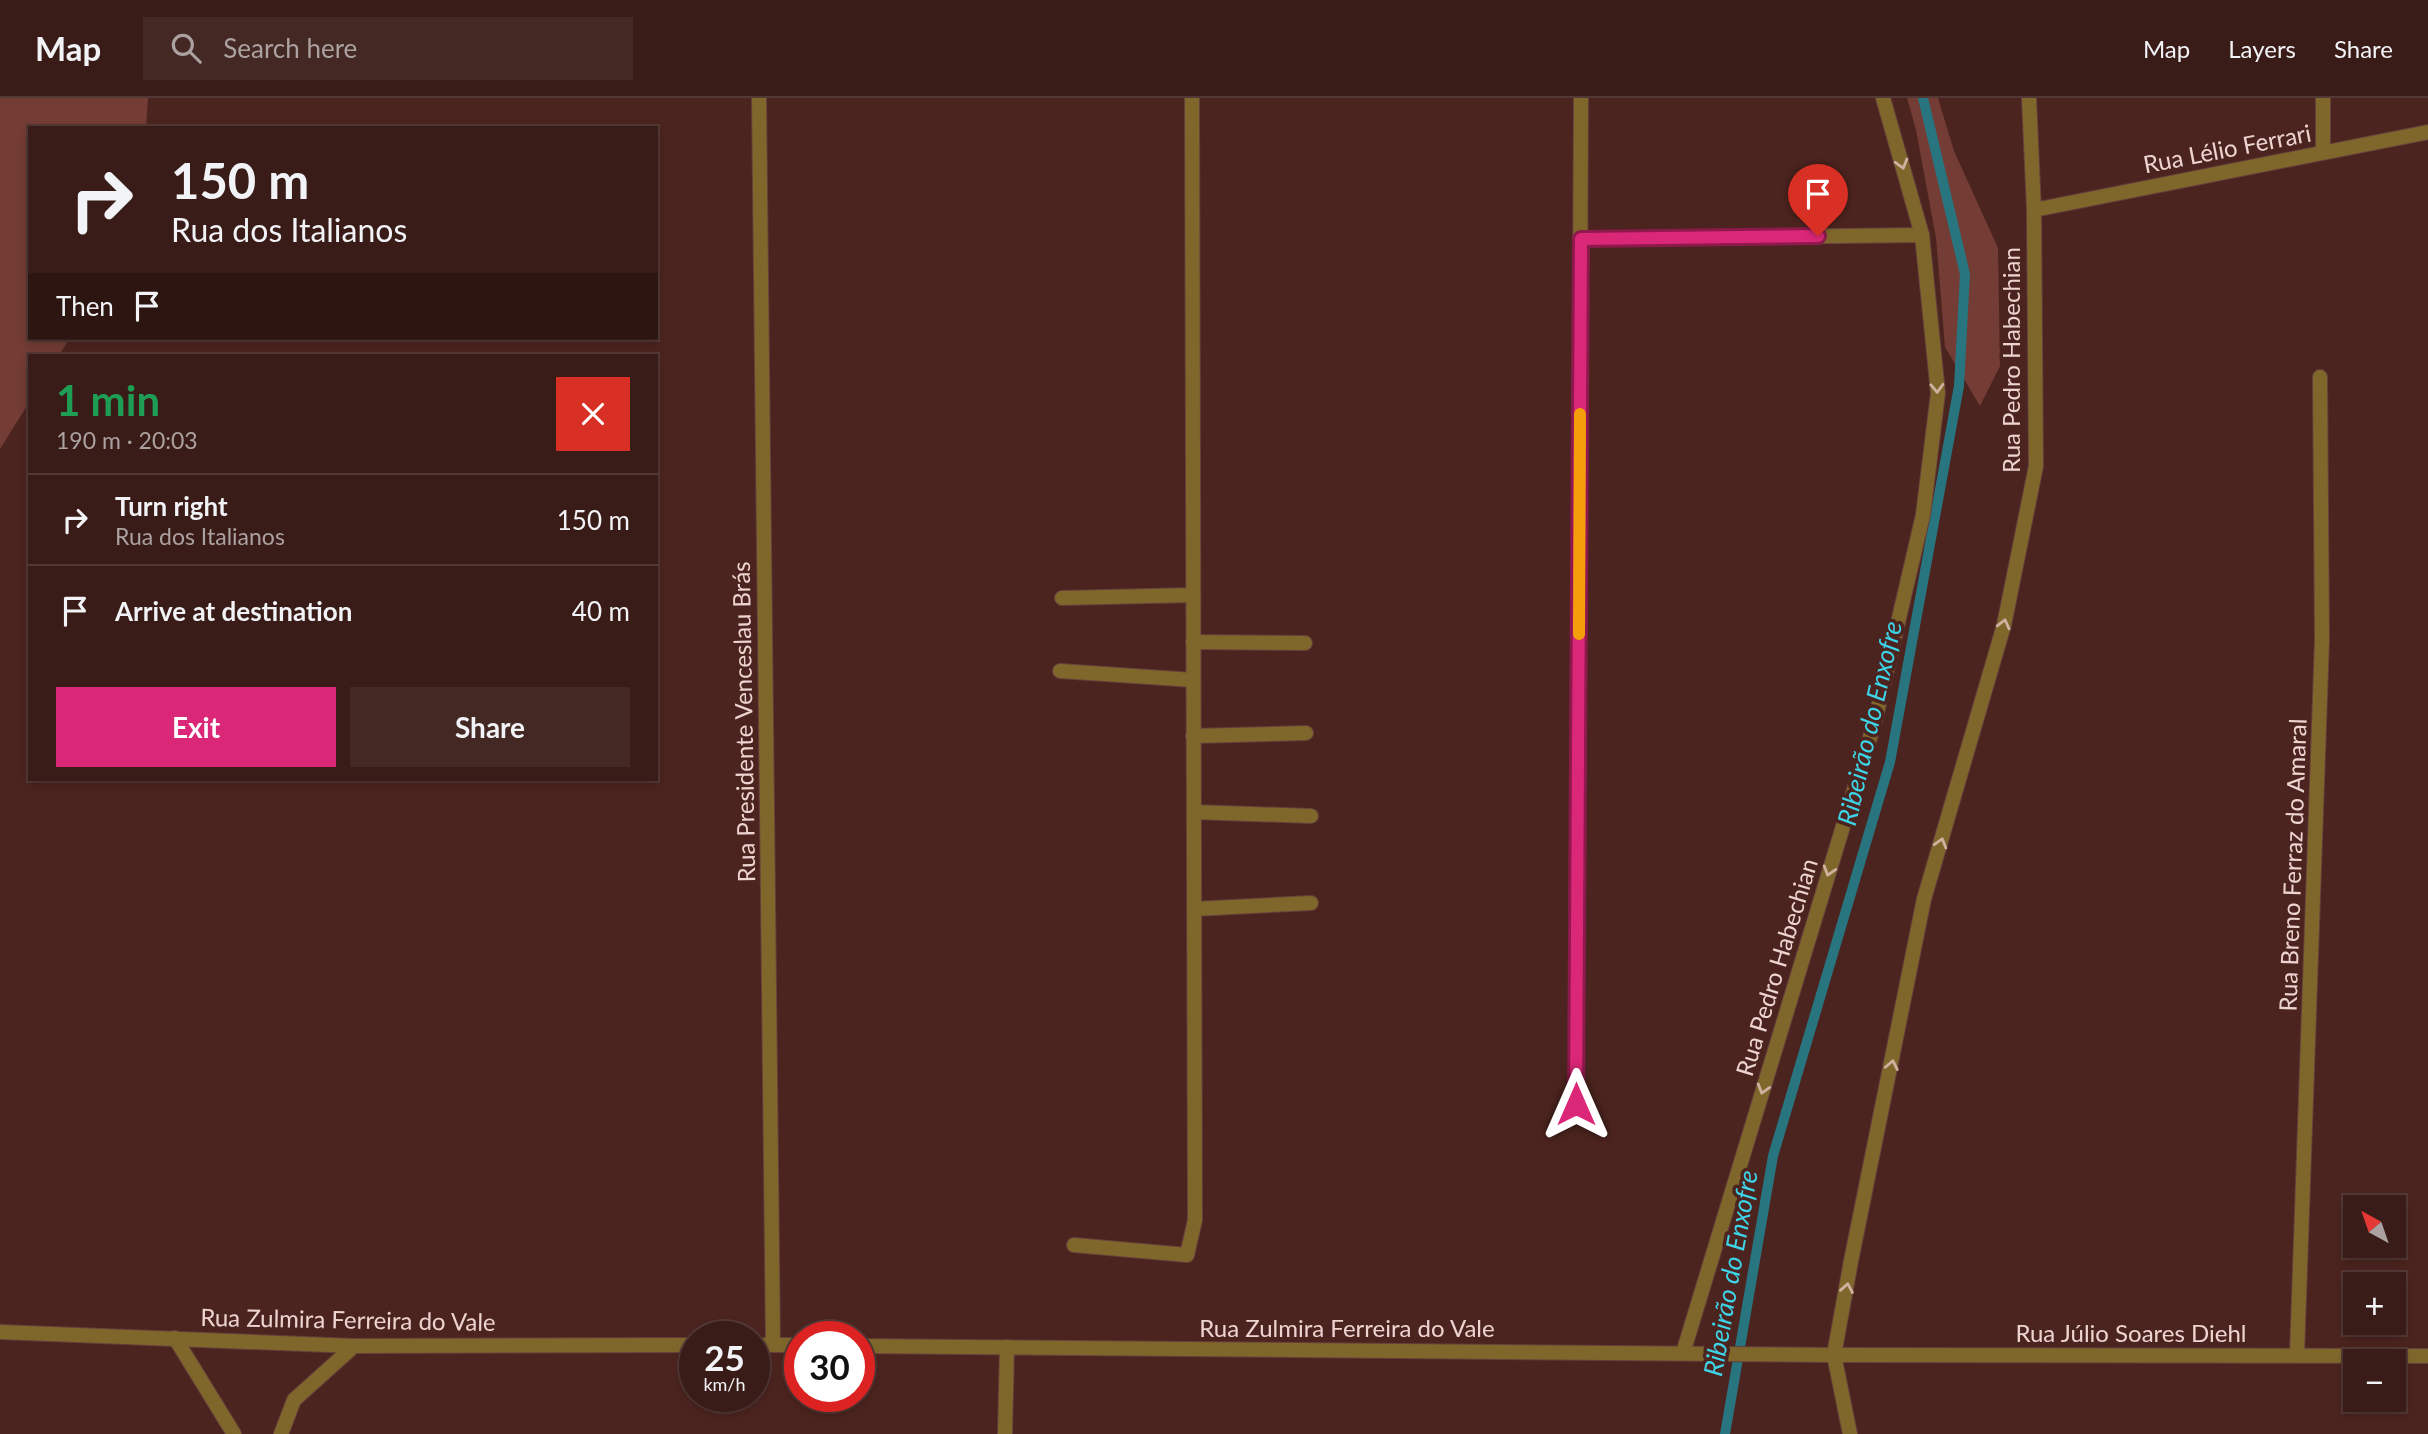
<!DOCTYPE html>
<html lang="en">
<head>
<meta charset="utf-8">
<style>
	:root { --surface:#391b17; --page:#442824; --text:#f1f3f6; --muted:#aba1a1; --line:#533936; --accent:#db2777 }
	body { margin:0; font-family:Lato,sans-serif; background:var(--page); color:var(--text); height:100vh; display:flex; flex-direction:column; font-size:26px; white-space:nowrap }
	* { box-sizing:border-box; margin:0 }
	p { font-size:23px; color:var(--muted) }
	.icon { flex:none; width:38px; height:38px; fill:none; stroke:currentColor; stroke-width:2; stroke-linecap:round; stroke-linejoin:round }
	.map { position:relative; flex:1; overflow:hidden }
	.sheet { position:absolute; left:28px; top:256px; width:630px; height:427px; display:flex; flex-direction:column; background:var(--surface); border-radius:0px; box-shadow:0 4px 10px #0003,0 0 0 2px var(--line) }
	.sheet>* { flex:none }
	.top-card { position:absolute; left:28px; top:28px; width:630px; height:214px; border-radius:0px; box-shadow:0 4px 10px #0003,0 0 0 2px var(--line); background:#391b17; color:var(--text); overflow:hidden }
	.needle { width:46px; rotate:320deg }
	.buttons { position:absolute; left:2343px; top:1097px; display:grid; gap:14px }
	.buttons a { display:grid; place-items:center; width:63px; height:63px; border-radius:0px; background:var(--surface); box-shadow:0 4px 10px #0003,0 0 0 2px var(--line); font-size:35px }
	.speed { position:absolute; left:679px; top:1223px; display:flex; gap:14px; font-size:35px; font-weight:700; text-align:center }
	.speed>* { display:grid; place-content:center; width:91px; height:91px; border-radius:50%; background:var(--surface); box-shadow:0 4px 10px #0003,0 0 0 2px var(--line); line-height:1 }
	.speed small { font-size:18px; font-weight:400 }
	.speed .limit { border:10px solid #d22; background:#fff; color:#111 }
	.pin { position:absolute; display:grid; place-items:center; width:60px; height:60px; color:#fff; margin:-72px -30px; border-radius:50% 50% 50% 0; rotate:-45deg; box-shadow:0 0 7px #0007 }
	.pin .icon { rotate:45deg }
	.me { position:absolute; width:77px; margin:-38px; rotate:0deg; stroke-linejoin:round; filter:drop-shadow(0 0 5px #0008) }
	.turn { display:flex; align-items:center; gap:24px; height:147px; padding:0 28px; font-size:32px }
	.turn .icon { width:91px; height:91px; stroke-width:2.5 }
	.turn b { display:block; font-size:49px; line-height:60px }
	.then { display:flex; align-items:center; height:66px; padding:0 28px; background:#0003; gap:14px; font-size:26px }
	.round { display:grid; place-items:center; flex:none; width:74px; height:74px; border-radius:0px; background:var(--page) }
	.head { display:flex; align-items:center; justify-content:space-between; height:119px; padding:0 28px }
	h1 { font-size:42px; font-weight:700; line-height:52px; color:#1e9e55 }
	.cta { display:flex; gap:14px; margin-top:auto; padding:14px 28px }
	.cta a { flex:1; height:80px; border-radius:0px; background:var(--accent); color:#fff; font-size:28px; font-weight:700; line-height:80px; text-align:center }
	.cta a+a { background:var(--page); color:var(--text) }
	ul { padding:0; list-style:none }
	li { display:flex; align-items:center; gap:21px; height:91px; padding:0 28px; border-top:2px solid var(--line) }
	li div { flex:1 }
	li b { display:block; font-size:26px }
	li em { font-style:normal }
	header { display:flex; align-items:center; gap:42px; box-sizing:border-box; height:98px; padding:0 35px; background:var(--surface); border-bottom:2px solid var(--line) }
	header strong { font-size:33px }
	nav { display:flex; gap:38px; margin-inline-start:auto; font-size:24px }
	.search { width:490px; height:63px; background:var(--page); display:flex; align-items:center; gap:18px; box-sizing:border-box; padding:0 24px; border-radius:0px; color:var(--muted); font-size:26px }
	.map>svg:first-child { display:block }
	.green { fill:#733c35 }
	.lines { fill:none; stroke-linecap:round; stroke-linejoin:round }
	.stream { stroke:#287580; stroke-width:10 }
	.service-casing { stroke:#66403b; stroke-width:16 }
	.minor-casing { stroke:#66403b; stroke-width:16 }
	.tertiary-casing { stroke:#66403b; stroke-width:16 }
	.service { stroke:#7f672c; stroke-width:14 }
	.minor { stroke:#7f672c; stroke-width:14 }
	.tertiary { stroke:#7f672c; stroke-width:14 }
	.oneway { stroke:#cdb39f }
	.route-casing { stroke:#8e194d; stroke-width:18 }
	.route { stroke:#db2777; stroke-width:12 }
	.slow { stroke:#f59e0b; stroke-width:12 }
	.labels { text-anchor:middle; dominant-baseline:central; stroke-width:7; stroke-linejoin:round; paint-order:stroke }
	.street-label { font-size:24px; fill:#eed4d0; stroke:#4c241f }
	.water-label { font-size:26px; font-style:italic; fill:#3dd4e8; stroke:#4c241f }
</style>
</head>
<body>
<header>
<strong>Map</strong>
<div class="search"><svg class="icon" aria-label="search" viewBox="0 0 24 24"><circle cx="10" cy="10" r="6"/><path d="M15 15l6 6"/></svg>Search here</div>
<nav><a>Map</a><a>Layers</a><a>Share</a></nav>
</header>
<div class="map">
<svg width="2428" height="1336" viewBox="0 0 2428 1336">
	<rect width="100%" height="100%" fill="#4c241f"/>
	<g class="green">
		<path d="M0 0H148L146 30H30V240H70L59 257H30V303L0 351Z"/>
		<path d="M1907 0H1938L1954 53 1998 150 2000 268 1980 308 1945 249 1936 140 1916 32Z"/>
	</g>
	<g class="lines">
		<path class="stream" d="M1725 1336 1773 1058 1890 664 1959 288 1965 176 1923 0"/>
		<g class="service-casing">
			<path id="service" d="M1005 1336 1007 1249"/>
		</g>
		<g class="minor-casing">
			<g id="minor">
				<path d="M2323 54V0"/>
				<path d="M2034 112 2428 34"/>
				<path d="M1581 141 1922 137"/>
				<path d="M1062 500 1193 497"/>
				<path d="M1193 544 1305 545"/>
				<path d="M1060 573 1193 582"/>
				<path d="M1193 638 1306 635"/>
				<path d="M1194 714 1311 718"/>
				<path d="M1194 811 1311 805"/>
				<path d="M1576 1006 1581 0"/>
				<path d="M1074 1147 1187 1157 1195 1122 1192 0"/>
				<path d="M175 1240 234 1336"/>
				<path d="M2297 1256 2322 542 2320 279"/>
				<path d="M1834 1257 2428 1258"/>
				<path d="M281 1336 294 1302 354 1248"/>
			</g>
		</g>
		<g class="tertiary-casing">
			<g id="tertiary">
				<path d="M759 0 773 1247"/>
				<path d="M0 1234 354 1248 695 1247"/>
				<path d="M754 1247H800"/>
				<path d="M859 1248 1834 1257"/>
				<path d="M1683 1255 1875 623 1923 417 1938 295 1922 137 1883 0"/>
				<path d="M1850 1336 1834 1257 1851 1163 1924 801 2004 527 2036 368 2034 112 2029 0"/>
			</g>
		</g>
		<use href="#service" class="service"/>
		<use href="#minor" class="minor"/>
		<use href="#tertiary" class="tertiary"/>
	</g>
	<defs><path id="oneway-chevron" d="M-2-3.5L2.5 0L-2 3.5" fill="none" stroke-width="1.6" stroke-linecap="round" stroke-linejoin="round" transform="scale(1.75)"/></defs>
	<g class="oneway">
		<use href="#oneway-chevron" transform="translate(1902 66) rotate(74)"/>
		<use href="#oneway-chevron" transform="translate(1937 290) rotate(88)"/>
		<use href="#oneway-chevron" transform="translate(2004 526) rotate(-76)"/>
		<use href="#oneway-chevron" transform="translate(1941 745) rotate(-74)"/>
		<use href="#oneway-chevron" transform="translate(1829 773) rotate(107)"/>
		<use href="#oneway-chevron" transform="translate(1892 967) rotate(-79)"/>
		<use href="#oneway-chevron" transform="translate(1763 991) rotate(107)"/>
		<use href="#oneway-chevron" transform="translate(1847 1190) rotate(-80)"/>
	</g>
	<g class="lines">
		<g class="route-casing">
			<path id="route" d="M1576 1006 1581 141 1818 138"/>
		</g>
		<use href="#route" class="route"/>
		<path class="slow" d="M1579 536 1580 316"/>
	</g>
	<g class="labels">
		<g class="street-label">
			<text transform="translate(2227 50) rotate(-11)">Rua Lélio Ferrari</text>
			<text transform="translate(2010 262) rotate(-90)">Rua Pedro Habechian</text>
			<text transform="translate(743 624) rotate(-91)">Rua Presidente Venceslau Brás</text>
			<text transform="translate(2292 767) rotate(-88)">Rua Breno Ferraz do Amaral</text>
			<text transform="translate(1776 869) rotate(-73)">Rua Pedro Habechian</text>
			<text transform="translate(348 1221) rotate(1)">Rua Zulmira Ferreira do Vale</text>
			<text x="1347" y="1229">Rua Zulmira Ferreira do Vale</text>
			<text x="2131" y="1234">Rua Júlio Soares Diehl</text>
		</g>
		<g class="water-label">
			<text transform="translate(1869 625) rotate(-77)">Ribeirão do Enxofre</text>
			<text transform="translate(1730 1175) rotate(-80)">Ribeirão do Enxofre</text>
		</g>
	</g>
</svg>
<div class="buttons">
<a><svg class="needle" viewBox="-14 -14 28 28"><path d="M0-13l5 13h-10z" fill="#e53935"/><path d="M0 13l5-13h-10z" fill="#aba1a1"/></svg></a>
<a>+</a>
<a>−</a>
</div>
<div class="speed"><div>25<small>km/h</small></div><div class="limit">30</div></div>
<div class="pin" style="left:1818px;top:138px;background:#d93025"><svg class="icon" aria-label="arrive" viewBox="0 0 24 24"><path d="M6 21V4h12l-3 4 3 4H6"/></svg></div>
<svg class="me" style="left:1576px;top:1006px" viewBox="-20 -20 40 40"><path d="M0-17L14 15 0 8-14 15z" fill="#db2777" stroke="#fff" stroke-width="4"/></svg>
<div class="top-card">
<div class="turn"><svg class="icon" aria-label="right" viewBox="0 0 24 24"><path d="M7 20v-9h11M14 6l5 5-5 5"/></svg><div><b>150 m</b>Rua dos Italianos</div></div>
<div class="then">Then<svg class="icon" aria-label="arrive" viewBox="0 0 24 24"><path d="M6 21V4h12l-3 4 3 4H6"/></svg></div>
</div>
<section class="sheet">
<div class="head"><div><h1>1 min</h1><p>190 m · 20:03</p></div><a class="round" style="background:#d93025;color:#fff"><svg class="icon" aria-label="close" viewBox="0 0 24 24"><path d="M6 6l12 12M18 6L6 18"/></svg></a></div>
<ul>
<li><svg class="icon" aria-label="right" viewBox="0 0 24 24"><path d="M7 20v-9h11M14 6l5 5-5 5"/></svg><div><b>Turn right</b><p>Rua dos Italianos</p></div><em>150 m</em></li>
<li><svg class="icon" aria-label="arrive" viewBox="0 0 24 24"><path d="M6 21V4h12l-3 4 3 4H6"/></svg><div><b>Arrive at destination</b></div><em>40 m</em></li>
</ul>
<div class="cta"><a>Exit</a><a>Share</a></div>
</section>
</div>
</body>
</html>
